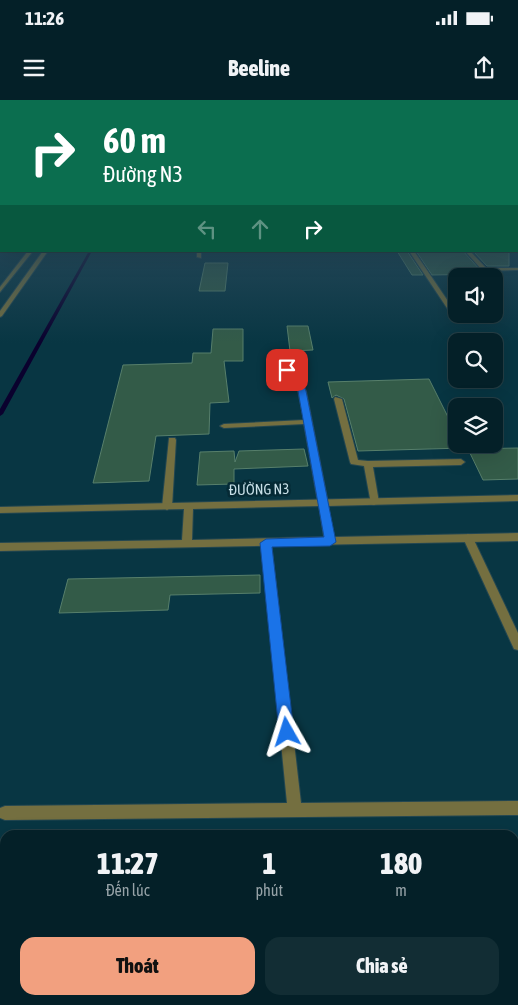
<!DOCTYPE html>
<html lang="vi">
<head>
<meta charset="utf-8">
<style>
	:root { --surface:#042028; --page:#122d34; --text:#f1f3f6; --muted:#97a3a8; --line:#253e45; --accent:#f2a07f }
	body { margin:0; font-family:"Asap Condensed",sans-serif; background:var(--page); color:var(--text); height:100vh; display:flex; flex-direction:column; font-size:19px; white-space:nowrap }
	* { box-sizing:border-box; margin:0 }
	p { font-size:16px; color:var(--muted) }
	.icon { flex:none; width:28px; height:28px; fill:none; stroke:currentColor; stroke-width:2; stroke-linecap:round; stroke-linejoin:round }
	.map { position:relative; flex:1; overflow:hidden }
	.side { position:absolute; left:0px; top:730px; width:519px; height:175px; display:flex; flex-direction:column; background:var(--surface); border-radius:15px 15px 0 0; box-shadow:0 5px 20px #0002,0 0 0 1px var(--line) }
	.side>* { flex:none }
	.banner { position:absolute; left:0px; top:0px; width:519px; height:152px; box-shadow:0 5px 20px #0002,0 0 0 1px var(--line); background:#0b6e4f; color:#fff; overflow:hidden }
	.tools { position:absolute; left:448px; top:168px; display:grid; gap:10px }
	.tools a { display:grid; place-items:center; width:55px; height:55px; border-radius:10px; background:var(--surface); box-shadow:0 5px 20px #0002,0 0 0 1px var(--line); font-size:25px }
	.pin { position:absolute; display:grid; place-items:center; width:42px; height:42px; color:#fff; margin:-21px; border-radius:10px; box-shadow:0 2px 8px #0006 }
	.me { position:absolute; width:55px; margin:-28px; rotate:354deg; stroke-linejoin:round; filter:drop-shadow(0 0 4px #0008) }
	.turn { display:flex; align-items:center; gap:18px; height:105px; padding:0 20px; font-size:22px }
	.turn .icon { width:65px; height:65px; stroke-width:2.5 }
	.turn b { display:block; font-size:35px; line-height:42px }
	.lanes { display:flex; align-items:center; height:48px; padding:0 20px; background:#0003; justify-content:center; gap:25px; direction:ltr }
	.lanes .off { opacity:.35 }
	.eta { display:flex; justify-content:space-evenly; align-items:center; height:85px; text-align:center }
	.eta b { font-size:30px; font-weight:800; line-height:35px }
	.primary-button { display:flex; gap:10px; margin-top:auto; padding:10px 20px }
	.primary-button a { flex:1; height:58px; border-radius:15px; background:var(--accent); color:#111; font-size:20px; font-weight:800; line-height:58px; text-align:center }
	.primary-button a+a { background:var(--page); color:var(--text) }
	.status { display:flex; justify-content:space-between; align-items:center; height:35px; padding:0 25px; background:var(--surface); direction:ltr }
	.status svg { height:14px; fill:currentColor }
	header { display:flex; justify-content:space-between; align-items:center; height:65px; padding:0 20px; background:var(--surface); font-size:22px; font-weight:800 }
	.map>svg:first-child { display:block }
	.built { fill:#083643; fill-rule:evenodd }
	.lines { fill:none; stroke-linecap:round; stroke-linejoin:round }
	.stream { fill:#0a012e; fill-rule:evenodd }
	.building { fill:#335b48; stroke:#577f6b }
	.lane-casing { stroke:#244751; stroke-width:2 }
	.street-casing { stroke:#244751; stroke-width:2 }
	.lane { fill:#746f40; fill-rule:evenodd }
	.street { fill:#746f40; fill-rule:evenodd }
	.route { fill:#1a73e8; stroke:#114b97 }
	.labels { text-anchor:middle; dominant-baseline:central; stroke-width:5; stroke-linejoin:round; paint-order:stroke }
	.street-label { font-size:15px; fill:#c7dfe7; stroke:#052a35 }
</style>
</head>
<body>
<div class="status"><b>11:26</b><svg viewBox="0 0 49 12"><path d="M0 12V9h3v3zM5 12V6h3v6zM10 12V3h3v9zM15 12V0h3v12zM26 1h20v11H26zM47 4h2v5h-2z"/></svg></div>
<header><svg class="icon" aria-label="menu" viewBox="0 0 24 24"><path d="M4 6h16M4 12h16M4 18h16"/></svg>Beeline<svg class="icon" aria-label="share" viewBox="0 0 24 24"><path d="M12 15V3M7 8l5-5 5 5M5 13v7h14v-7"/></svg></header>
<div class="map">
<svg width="518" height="905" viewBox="0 0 518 905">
	<rect width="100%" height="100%" fill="#052a35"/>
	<path class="built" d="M0 116 1 151H518V116V905H0ZM456 176H494V214H456ZM456 241H494V279H456ZM456 306H494V344H456ZM5 735H514V900H5Z"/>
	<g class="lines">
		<path class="stream" d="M89 151H92L3 314 0 316V309Z"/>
	</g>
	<g class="building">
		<path d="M397 151H407L423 175H412Z"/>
		<path d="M416 151H463L482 172 485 174 432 175Z"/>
		<path d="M473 151H509V166H487Z"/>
		<path d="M205 163H228L225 191H199Z"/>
		<path d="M287 226H308L313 250 290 251Z"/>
		<path d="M213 229H243V261H224L229 302 210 303 209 334 156 336 149 381 93 383 123 265 192 263 193 253H211Z"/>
		<path d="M429 279 456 333V344H462L464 348 358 351 344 299 336 295 332 298 328 282Z"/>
		<path d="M518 348V379L483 380 468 349Z"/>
		<path d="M304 349 308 366 234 369V384L197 385 200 352 234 351 235 362 239 351Z"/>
		<path d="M260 475V493L170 495 168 510 59 513 68 479Z"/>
	</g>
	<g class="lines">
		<g class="lane-casing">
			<g id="lane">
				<path d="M197 151H201V158L197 157Z"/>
				<path d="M409 151H414L456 213 455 214H451Z"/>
				<path d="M465 151H470L486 168H518V170L483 171Z"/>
				<path d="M275 257H279L300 280 306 291 328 403 326 405H320L318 403 304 324 224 328 220 326 224 324 304 320 298 291 295 282 275 259Z"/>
				<path d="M335 297 342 299 358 360 368 361 461 359 465 362 461 365 373 367 379 402 374 405 371 404 364 366 351 364 350 362 334 299Z"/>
				<path d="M169 338H175L176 340 172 407 167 410 162 407Z"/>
				<path d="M468 434 473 438 518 533V550L514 549 463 438Z"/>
				<path d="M266 439 271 443 301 703 518 701V715L5 720 0 718V708L5 706 287 703 261 443Z"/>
			</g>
		</g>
		<g class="street-casing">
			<g id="street">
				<path d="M28 151H33L0 192V187Z"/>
				<path d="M43 151H48L2 216 0 217V211Z"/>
				<path d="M518 395V401L328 406 334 437 518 433V441L0 451V443L182 440 184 409 0 413V407ZM319 406 324 437 192 440 193 409Z"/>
			</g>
		</g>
		<use href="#lane" class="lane"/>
		<use href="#street" class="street"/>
	</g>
	<linearGradient id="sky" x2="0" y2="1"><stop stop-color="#03171d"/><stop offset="0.48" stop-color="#2a4a5c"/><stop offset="1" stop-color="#2a4a5c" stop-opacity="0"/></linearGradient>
	<rect width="518" height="243" fill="url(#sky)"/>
	<path class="route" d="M287 267 301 279 306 291 336 442 330 446 272 447 294 632 292 637 287 639 281 637 279 632 260 443 266 439 324 437 298 291 294 282 283 270Z"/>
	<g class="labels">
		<g class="street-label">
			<text transform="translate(259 389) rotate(-1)">ĐƯỜNG N3</text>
		</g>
	</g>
</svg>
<div class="tools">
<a><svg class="icon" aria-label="sound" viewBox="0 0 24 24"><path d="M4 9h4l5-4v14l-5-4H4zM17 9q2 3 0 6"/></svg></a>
<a><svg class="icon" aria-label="search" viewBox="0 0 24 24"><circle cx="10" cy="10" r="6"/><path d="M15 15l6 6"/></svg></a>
<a><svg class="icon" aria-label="layers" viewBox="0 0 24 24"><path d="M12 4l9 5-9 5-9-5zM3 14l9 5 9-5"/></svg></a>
</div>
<div class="pin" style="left:287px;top:270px;background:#d93025"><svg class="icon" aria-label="arrive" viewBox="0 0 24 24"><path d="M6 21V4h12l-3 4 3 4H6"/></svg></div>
<svg class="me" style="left:287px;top:632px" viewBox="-20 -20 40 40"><path d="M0-17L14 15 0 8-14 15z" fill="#1a73e8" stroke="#fff" stroke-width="4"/></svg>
<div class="banner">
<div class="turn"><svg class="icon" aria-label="right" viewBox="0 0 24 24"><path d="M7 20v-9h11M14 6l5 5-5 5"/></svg><div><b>60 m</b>Đường N3</div></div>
<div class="lanes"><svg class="icon off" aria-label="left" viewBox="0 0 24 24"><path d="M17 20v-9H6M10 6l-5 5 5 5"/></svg><svg class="icon off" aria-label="ahead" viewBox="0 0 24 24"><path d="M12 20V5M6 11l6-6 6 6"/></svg><svg class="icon" aria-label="right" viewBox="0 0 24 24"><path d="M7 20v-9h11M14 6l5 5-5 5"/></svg></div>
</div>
<section class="side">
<div class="eta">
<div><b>11:27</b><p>Đến lúc</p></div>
<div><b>1</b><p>phút</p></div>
<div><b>180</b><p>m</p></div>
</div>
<div class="primary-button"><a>Thoát</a><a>Chia sẻ</a></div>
</section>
</div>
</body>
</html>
